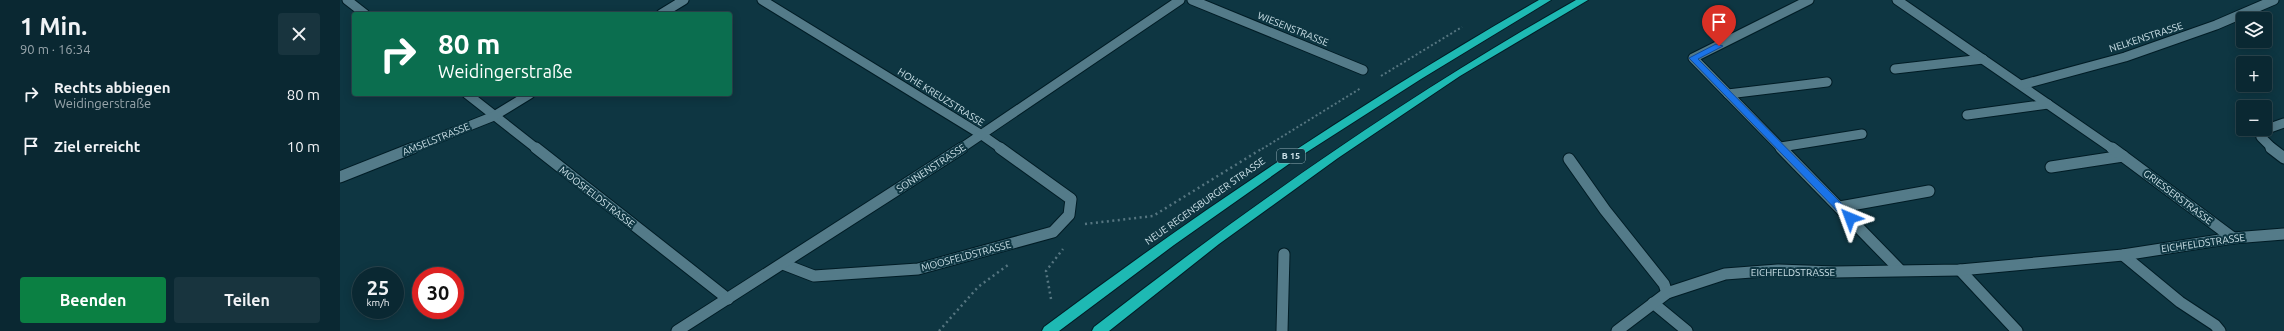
<!DOCTYPE html>
<html lang="de">
<head>
<meta charset="utf-8">
<style>
	:root { --surface:#0a2832; --page:#18343e; --text:#f1f3f6; --muted:#99a6ac; --line:#2a444d; --accent:#0b8043 }
	body { margin:0; font-family:Ubuntu,sans-serif; background:var(--page); color:var(--text); height:100vh; display:flex; flex-direction:column; font-size:15px; white-space:nowrap }
	* { box-sizing:border-box; margin:0 }
	p { font-size:13px; color:var(--muted) }
	.icon { flex:none; width:22px; height:22px; fill:none; stroke:currentColor; stroke-width:2; stroke-linecap:round; stroke-linejoin:round }
	.map { position:relative; flex:1; overflow:hidden }
	.panel { display:flex; flex-direction:column; background:var(--surface); width:340px }
	.panel>* { flex:none }
	.top-card { position:absolute; left:12px; top:12px; width:380px; height:84px; border-radius:4px; box-shadow:0 2px 10px #0003,0 0 0 1px var(--line); background:#0b6e4f; color:#fff; overflow:hidden }
	.controls { position:absolute; left:1896px; top:12px; display:grid; gap:8px }
	.controls a { display:grid; place-items:center; width:36px; height:36px; border-radius:4px; background:var(--surface); box-shadow:0 2px 10px #0003,0 0 0 1px var(--line); font-size:20px }
	.speed { position:absolute; left:12px; top:267px; display:flex; gap:8px; font-size:20px; font-weight:700; text-align:center }
	.speed>* { display:grid; place-content:center; width:52px; height:52px; border-radius:50%; background:var(--surface); box-shadow:0 2px 10px #0003,0 0 0 1px var(--line); line-height:1 }
	.speed small { font-size:10px; font-weight:400 }
	.speed .limit { border:6px solid #d22; background:#fff; color:#111 }
	.pin { position:absolute; display:grid; place-items:center; width:34px; height:34px; color:#fff; margin:-41px -17px; border-radius:50% 50% 50% 0; rotate:-45deg; box-shadow:0 0 4px #0007 }
	.pin .icon { rotate:45deg }
	.me { position:absolute; width:44px; margin:-22px; rotate:316deg; stroke-linejoin:round; filter:drop-shadow(0 0 3px #0008) }
	.turn { display:flex; align-items:center; gap:14px; height:84px; padding:0 20px; font-size:18px }
	.turn .icon { width:52px; height:52px; stroke-width:2.5 }
	.turn b { display:block; font-size:28px; line-height:34px }
	.round { display:grid; place-items:center; flex:none; width:42px; height:42px; border-radius:4px; background:var(--page) }
	.head { display:flex; align-items:center; justify-content:space-between; height:68px; padding:0 20px }
	h1 { font-size:24px; font-weight:700; line-height:30px }
	.primary-button { display:flex; gap:8px; margin-top:auto; padding:8px 20px }
	.primary-button a { flex:1; height:46px; border-radius:4px; background:var(--accent); color:#fff; font-size:16px; font-weight:700; line-height:46px; text-align:center }
	.primary-button a+a { background:var(--page); color:var(--text) }
	ul { padding:0; list-style:none }
	li { display:flex; align-items:center; gap:12px; height:52px; padding:0 20px }
	li div { flex:1 }
	li b { display:block; font-size:15px }
	li em { font-style:normal }
	main { display:flex; flex:1; min-height:0 }
	.map>svg:first-child { display:block }
	.lines { fill:none; stroke-linecap:round; stroke-linejoin:round }
	.lane-far1-casing { stroke:#001c25; stroke-width:11 }
	.lane-casing { stroke:#001c25; stroke-width:13 }
	.street-far1-casing { stroke:#001c25; stroke-width:11 }
	.street-casing { stroke:#001c25; stroke-width:13 }
	.highway-casing { stroke:#001c25; stroke-width:2 }
	.path-far1 { stroke:#567681; stroke-width:2; stroke-dasharray:2 2.5; stroke-linecap:butt }
	.path { stroke:#567681; stroke-width:2.5; stroke-dasharray:2 3.5; stroke-linecap:butt }
	.lane-far1 { stroke:#547b89; stroke-width:9 }
	.lane { stroke:#547b89; stroke-width:11 }
	.street-far1 { stroke:#547b89; stroke-width:9 }
	.street { stroke:#547b89; stroke-width:11 }
	.highway { fill:#1eb9b3; fill-rule:evenodd }
	.route { fill:#1a73e8; stroke:#114b97 }
	.labels { text-anchor:middle; dominant-baseline:central; stroke-width:4; stroke-linejoin:round; paint-order:stroke }
	.shield { fill:#0e3642; stroke:#92adb6; stroke-width:1 }
	.shield-label { font-size:9px; font-weight:bold; fill:#cbe0e7 }
	.street-label { font-size:10px; fill:#cbe0e7; stroke:#0e3642 }
</style>
</head>
<body>
<main>
<section class="panel">
<div class="head"><div><h1>1 Min.</h1><p>90 m · 16:34</p></div><a class="round"><svg class="icon" aria-label="close" viewBox="0 0 24 24"><path d="M6 6l12 12M18 6L6 18"/></svg></a></div>
<ul>
<li><svg class="icon" aria-label="right" viewBox="0 0 24 24"><path d="M7 20v-9h11M14 6l5 5-5 5"/></svg><div><b>Rechts abbiegen</b><p>Weidingerstraße</p></div><em>80 m</em></li>
<li><svg class="icon" aria-label="arrive" viewBox="0 0 24 24"><path d="M6 21V4h12l-3 4 3 4H6"/></svg><div><b>Ziel erreicht</b></div><em>10 m</em></li>
</ul>
<div class="primary-button"><a>Beenden</a><a>Teilen</a></div>
</section>
<div class="map">
<svg width="1944" height="331" viewBox="0 0 1944 331">
	<rect width="100%" height="100%" fill="#0e3642"/>
	<g class="lines">
		<g class="lane-far1-casing">
			<g id="lane-far1">
				<path d="M1555 69 1643 59"/>
				<path d="M1388 94 1487 82"/>
				<path d="M1627 115 1708 104"/>
				<path d="M1441 147 1522 134"/>
				<path d="M1933 149 1921 137 1927 129 1944 123"/>
			</g>
		</g>
		<g class="lane-casing">
			<g id="lane">
				<path d="M1931 148 1944 158"/>
				<path d="M1229 159 1265 210 1324 284 1327 293"/>
				<path d="M1711 167 1783 156"/>
				<path d="M1500 207 1589 191"/>
				<path d="M1783 255 1840 302 1875 325 1880 331"/>
				<path d="M1620 270 1677 331"/>
			</g>
		</g>
		<g class="street-far1-casing">
			<g id="street-far1">
				<path d="M7 0 25 14"/>
				<path d="M422 0 642 135 662 149"/>
				<path d="M852 0 1023 70"/>
				<path d="M1557 0 1773 149"/>
				<path d="M321 14 344 0"/>
				<path d="M1681 85 1785 57 1876 25 1934 0"/>
				<path d="M127 94 197 149"/>
				<path d="M71 149 154 116 190 94"/>
				<path d="M620 149 840 0"/>
				<path d="M1442 149 1353 58 1469 0"/>
			</g>
		</g>
		<g class="street-casing">
			<g id="street">
				<path d="M196 148 388 299"/>
				<path d="M1441 148 1560 270"/>
				<path d="M1772 148 1893 238"/>
				<path d="M0 177 73 148"/>
				<path d="M443 264 474 276 578 269 713 232 729 215 731 199 660 148"/>
				<path d="M1313 303 1347 331"/>
				<path d="M337 331 622 148"/>
				<path d="M942 331 944 254"/>
				<path d="M1277 331 1327 293 1385 274 1438 270 1494 272 1620 270 1783 255 1893 238 1944 234"/>
			</g>
		</g>
		<g class="highway-casing">
			<g id="highway">
				<path d="M1199 0H1211L1081 79 956 159 834 245 719 331H702L704 327C863 208 1027 99 1199 0Z"/>
				<path d="M1236 0H1248L1120 76 998 158 879 244 769 331H752L754 327C908 207 1066 96 1236 0Z"/>
			</g>
		</g>
		<g class="path-far1">
			<path d="M1041 76 1122 27"/>
			<path d="M922 149 1021 88"/>
		</g>
		<g class="path">
			<path d="M745 224 813 216 923 148"/>
			<path d="M711 299 706 271 723 249"/>
			<path d="M599 331 638 287 668 265"/>
		</g>
		<use href="#lane-far1" class="lane-far1"/>
		<use href="#lane" class="lane"/>
		<use href="#street-far1" class="street-far1"/>
		<use href="#street" class="street"/>
		<use href="#highway" class="highway"/>
	</g>
	<path class="route" d="M1376 44 1383 46 1358 59 1513 215V220H1506L1349 58Z"/>
	<g class="labels">
		<rect class="shield" x="937" y="149" width="28" height="14" rx="3"/>
		<g class="shield-label">
			<text x="951" y="156">B 15</text>
		</g>
		<g class="street-label">
			<text transform="translate(953 29) rotate(22)">WIESENSTRASSE</text>
			<text transform="translate(1806 37) rotate(-18)">NELKENSTRASSE</text>
			<text transform="translate(601 97) rotate(32)">HOHE KREUZSTRASSE</text>
			<text transform="translate(96 139) rotate(-22)">AMSELSTRASSE</text>
			<text transform="translate(591 168) rotate(-33)">SONNENSTRASSE</text>
			<text transform="translate(257 197) rotate(38)">MOOSFELDSTRASSE</text>
			<text transform="translate(1838 197) rotate(37)">GRIESSERSTRASSE</text>
			<text transform="translate(865 201) rotate(-35)">NEUE REGENSBURGER STRASSE</text>
			<text transform="translate(1863 243) rotate(-8)">EICHFELDSTRASSE</text>
			<text transform="translate(626 256) rotate(-15)">MOOSFELDSTRASSE</text>
			<text x="1453" y="272">EICHFELDSTRASSE</text>
		</g>
	</g>
</svg>
<div class="controls">
<a><svg class="icon" aria-label="layers" viewBox="0 0 24 24"><path d="M12 4l9 5-9 5-9-5zM3 14l9 5 9-5"/></svg></a>
<a>+</a>
<a>−</a>
</div>
<div class="speed"><div>25<small>km/h</small></div><div class="limit">30</div></div>
<div class="pin" style="left:1379px;top:46px;background:#d93025"><svg class="icon" aria-label="arrive" viewBox="0 0 24 24"><path d="M6 21V4h12l-3 4 3 4H6"/></svg></div>
<svg class="me" style="left:1510px;top:218px" viewBox="-20 -20 40 40"><path d="M0-17L14 15 0 8-14 15z" fill="#1a73e8" stroke="#fff" stroke-width="4"/></svg>
<div class="top-card">
<div class="turn"><svg class="icon" aria-label="right" viewBox="0 0 24 24"><path d="M7 20v-9h11M14 6l5 5-5 5"/></svg><div><b>80 m</b>Weidingerstraße</div></div>
</div>
</div>
</main>
</body>
</html>
